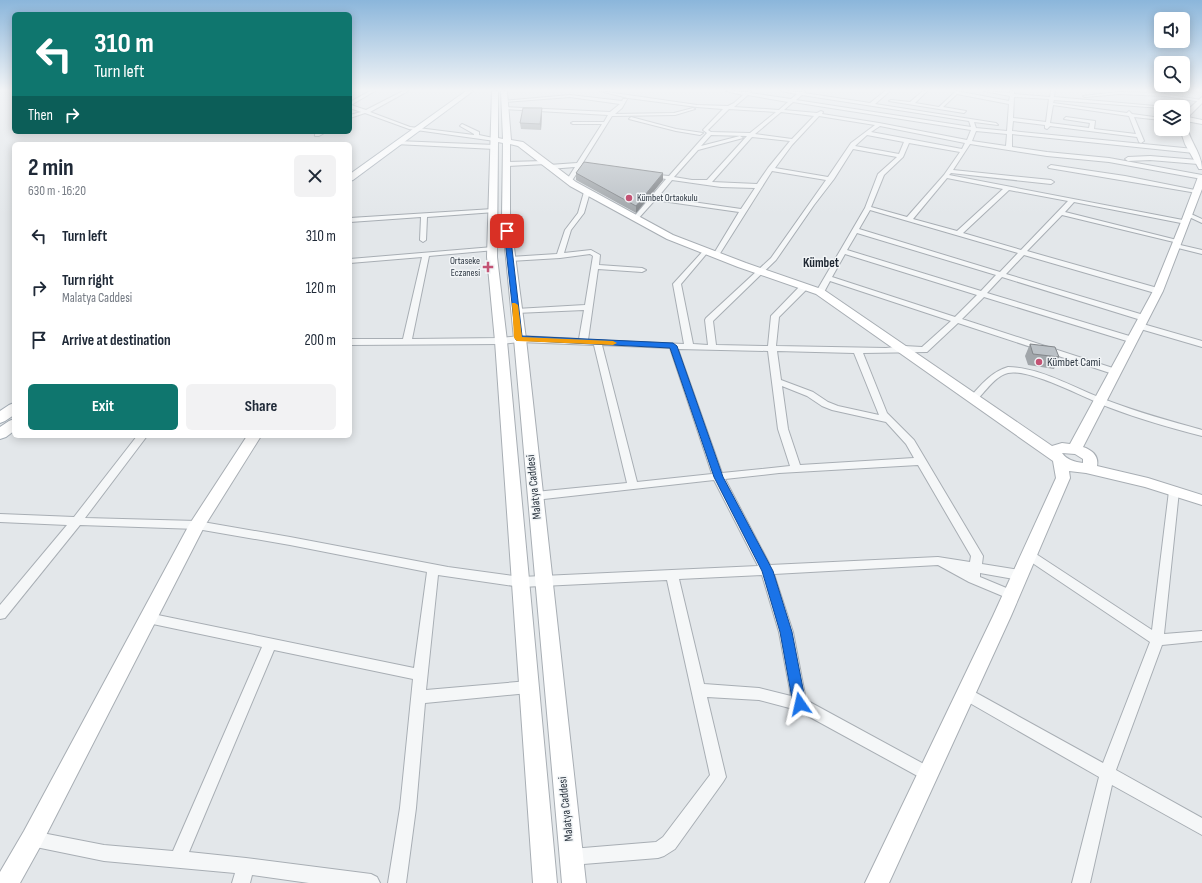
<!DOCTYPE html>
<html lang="en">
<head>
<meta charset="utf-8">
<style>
	:root { --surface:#fff; --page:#f2f2f3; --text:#1f2937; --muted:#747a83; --accent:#0f766e }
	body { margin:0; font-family:"Sofia Sans Condensed",sans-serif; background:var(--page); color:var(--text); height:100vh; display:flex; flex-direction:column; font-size:15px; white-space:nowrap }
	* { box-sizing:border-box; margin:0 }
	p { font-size:13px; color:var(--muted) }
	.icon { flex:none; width:22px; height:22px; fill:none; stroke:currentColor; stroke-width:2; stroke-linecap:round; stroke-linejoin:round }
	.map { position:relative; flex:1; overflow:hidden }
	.panel { position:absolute; left:12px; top:142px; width:340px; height:296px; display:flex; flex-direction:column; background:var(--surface); border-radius:6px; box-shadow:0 2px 10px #0003 }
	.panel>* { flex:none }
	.banner { position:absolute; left:12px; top:12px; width:340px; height:122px; border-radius:6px; box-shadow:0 2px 10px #0003; background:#0f766e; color:#fff; overflow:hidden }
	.buttons { position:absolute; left:1154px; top:12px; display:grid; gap:8px }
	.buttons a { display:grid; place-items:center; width:36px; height:36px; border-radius:6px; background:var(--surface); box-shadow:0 2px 10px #0003; font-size:20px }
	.pin { position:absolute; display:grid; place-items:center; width:34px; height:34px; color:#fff; margin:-17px; border-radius:8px; box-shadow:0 2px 6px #0006 }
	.me { position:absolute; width:44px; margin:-22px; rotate:349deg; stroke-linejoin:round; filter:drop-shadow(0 0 3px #0008) }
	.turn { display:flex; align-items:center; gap:14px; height:84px; padding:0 16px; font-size:18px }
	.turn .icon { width:52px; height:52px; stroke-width:2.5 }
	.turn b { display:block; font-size:28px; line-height:34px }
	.then { display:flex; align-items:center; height:38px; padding:0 16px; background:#0003; gap:8px; font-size:15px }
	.round { display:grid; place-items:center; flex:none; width:42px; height:42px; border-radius:6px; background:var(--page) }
	.headline { display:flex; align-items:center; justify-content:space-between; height:68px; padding:0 16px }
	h1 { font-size:24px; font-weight:700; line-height:30px }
	.cta { display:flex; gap:8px; margin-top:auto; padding:8px 16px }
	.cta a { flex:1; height:46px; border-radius:6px; background:var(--accent); color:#fff; font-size:16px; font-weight:700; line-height:46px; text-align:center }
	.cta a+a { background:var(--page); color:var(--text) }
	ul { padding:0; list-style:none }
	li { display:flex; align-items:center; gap:12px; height:52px; padding:0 16px }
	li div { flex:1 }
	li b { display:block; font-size:15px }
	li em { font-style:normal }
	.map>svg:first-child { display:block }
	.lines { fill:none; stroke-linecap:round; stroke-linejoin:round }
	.street-casing { stroke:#a8aeb4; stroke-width:2 }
	.secondary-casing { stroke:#a8aeb4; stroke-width:2 }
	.primary-casing { stroke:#a3acb5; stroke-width:2 }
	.street { fill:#f5f7f8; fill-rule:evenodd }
	.secondary { fill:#fff; fill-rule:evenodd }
	.primary { fill:#fff; fill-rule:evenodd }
	.wall { fill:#a1a6aa }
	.shaded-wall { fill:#83878b }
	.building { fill:#bbc1c6; stroke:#83878b }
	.route { fill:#1a73e8; stroke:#114b97 }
	.slow { fill:#f59e0b }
	.poi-dot { fill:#c35374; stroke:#f2f5f7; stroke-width:1.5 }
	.labels { text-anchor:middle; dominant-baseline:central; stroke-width:3; stroke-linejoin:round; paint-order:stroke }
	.far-poi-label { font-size:10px; fill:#2c3641; stroke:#f2f5f7; text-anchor:start }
	.poi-label { font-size:12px; fill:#2c3641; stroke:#f2f5f7; text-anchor:start }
	.street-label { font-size:12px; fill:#2c3641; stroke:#f2f5f7 }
	.far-district-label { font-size:13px; font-weight:bold; fill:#1e2732; stroke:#f2f5f7 }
</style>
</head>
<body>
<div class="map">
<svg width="1202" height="883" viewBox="0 0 1202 883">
	<rect width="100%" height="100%" fill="#e3e7ea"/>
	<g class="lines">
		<g class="street-casing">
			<g id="street">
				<path d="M370 91H375L351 105 366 110 403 91H408L370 112 410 127 474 135V134L460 126 462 124 479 132V135L498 139 495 141 409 129 365 113 350 118V115L361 112 350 108V102Z"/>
				<path d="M600 91 697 105 728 106 734 103 743 95 726 91 746 92 752 91 750 93 791 99 797 94 781 91 800 92 806 91 804 93 870 103 885 91H890L875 104 996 123 998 125 974 122 976 128 1007 131 1009 104 957 94 943 107 966 111 964 113 889 101 891 100 910 102 923 91H927L915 103 939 107 956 91 1009 101 1010 96 984 91 1010 93V91H1014V94L1050 97 1051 91H1055L1054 97 1166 107 1161 108 1054 100 1053 103 1127 113 1129 111 1132 114 1161 118V120L1134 117 1144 141 1141 143 1139 142 1137 137 1050 126 1047 129 1045 128V125L1013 121 1012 131 1194 149 1197 151 1194 153 1012 134V147L1047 152 1109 158 1202 175V179L1109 162 1047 156 970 144 953 170 1051 180 1054 182 1051 184 951 173 949 175 1188 221V223L1186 224 1074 202 1065 212 1181 241 1178 243 1062 215 1027 251 1161 289V293H1155L1024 255 1006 274 1147 316V320H1141L1002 277 987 293 1136 338 1137 340 1136 342H1130L984 297 962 319 1119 370 1120 372 1119 374H1113L958 323 927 352 863 353 887 413 914 440 983 556 982 564 1020 570 1024 572 1026 575 1024 578 1020 580 980 573V577L1016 592 1018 595 1016 598 1012 600 969 582 938 565 774 574 793 632 806 700 933 769 936 774 933 779 928 781 923 779 797 710 759 700 707 697 726 777 723 782 675 849 664 856 658 858 571 865 565 863 563 857 565 851 571 849 656 842 663 837 710 775 667 580 521 587 438 575 426 690 529 681 534 683 536 687 534 691 529 693 425 703 416 808 406 883H388L400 808 413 679 274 650 189 852 246 858 371 874 377 877 380 883H309L252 875 250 883H232L235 873 104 861 26 845 24 839 26 833 32 831 104 845 173 851 262 647 148 623 143 622 142 618 143 614 148 613 414 668 427 572 290 545 197 529 80 525 5 618 0 619V605L67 525 0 522V514L74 517 137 436H147L85 518 197 521 290 537 448 567 521 577 758 566 714 480 535 500 531 499 530 496 531 493 535 492 627 483 594 345 520 342 501 344 350 345V339H403L422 257 350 263V259L493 247 496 249 495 250 429 256 412 339 501 338 520 336 579 339 584 310 516 313 512 311 516 309 585 305 593 256 590 254 560 258 510 261 506 259 510 257 557 254 565 230 578 213 584 192 587 190 590 192 584 213 571 230 564 253 591 250 600 255 599 265 642 268 646 270 642 272 598 269 588 340 684 344 673 284 704 250 706 249 709 251 708 252 681 284 693 344 708 345 705 320 706 318 771 258 826 180 772 171 719 255 714 256 713 255 739 212 655 200 637 220 632 219 666 179 648 176V174L669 176 707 133 703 130 723 109 697 107 628 98ZM748 95 788 102 779 110 734 107ZM802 95 969 121 971 127 796 100ZM1014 97 1049 99 1046 122 1013 118ZM793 102 971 130 967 140 879 123 822 114 823 112 821 111 817 113 784 110ZM1053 105 1129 116 1136 134 1094 129 1095 121 1066 117 1064 119 1090 123 1089 128 1050 123ZM729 109 776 112 750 133 711 132 708 130ZM781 112 814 116 792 139 755 134ZM819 116 875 125 851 143 828 177 775 168 792 145ZM880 126 965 143 962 149 871 132ZM976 131 1007 134 1006 146 972 141ZM711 135 747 136 707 180H692L674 177 698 150 743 138 740 136 701 146ZM867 135 904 142 899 154 855 146ZM752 137 790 141 768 168 757 184 712 182ZM909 143 960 152 944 175 907 217 871 207 884 175 903 157ZM853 149 897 157 878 174 865 208 816 292 820 294H823L830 281 951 321 922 347 904 346 886 348 776 346 779 317 807 289V285H801L771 316 768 346 716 345 713 321 776 260 814 205 834 179ZM947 178 1003 189 957 231 913 219ZM672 180 721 187 755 188 741 209 658 197ZM1009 190 1068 201 1021 250 963 233ZM870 210 1018 253 1000 272 859 229ZM857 233 996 275 981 291 847 250ZM845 254 977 295 955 317 832 277ZM602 345 670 348 712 474 637 482ZM678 349 768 351 778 429 790 466 722 473ZM777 351 854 353 879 415 838 406 828 402 813 392 781 380ZM782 386 807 396 822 406 832 410 886 422 906 444 914 458 800 465 788 429ZM918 465 971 556 970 562 938 557 770 565 725 479 779 473ZM762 575 779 632 791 696 759 688 704 684 679 579Z"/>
				<path d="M1119 92 1159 93 1201 100 1202 102 1165 96 1119 94 1085 97 1083 96Z"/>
				<path d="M570 95 622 101 623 99H627L622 108 615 114 674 113 693 108 695 109 675 115 612 116 582 164 597 167 594 169 581 167 571 182 569 183 566 181 575 167 549 169 546 167 549 165 577 163 602 124H573L571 123 573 122H604L608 115 505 109 503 108 505 107 610 112 620 104 570 97 504 102 502 101Z"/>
				<path d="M1183 108 1194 109 1183 110Z"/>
				<path d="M631 117 676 129 703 133 700 135 676 131 629 119Z"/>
				<path d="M319 132H326L319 136H315V134Z"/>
				<path d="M397 141 495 145 498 147 495 149 395 144 394 143Z"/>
				<path d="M1150 156 1198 160 1201 162 1198 164 1150 160 1128 161 1125 159 1128 157Z"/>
				<path d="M544 161 547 163 546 164 506 166 503 164 506 162Z"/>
				<path d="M1051 165 1125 176 1200 191 1197 193 1049 168 1048 167Z"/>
				<path d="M493 209 495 210V212L427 217 426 240 423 242 420 240 421 217 350 222V218Z"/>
				<path d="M1187 214H1191L1202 219V223L1187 216Z"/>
				<path d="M1176 244 1202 250V254L1174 247V245Z"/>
				<path d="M1137 324H1143L1202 341V347L1137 328Z"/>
				<path d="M1008 367C1042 368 1074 388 1106 400 1137 412 1170 421 1202 430V436C1171 428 1139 419 1108 407 1087 399 1029 368 1008 373 995 376 985 392 976 401H970L968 399 970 397C981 385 991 372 1008 367Z"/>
				<path d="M1174 487 1178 488 1179 491 1164 634 1202 631V641L1162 645 1116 770 1202 818V835L1112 785 1090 883H1072L1099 777 961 698 959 694 961 690 966 688 971 690 1103 763 1150 642 1025 558 1023 555 1025 552 1029 551 1033 552 1152 630 1169 491 1170 488Z"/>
			</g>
		</g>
		<g class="secondary-casing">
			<g id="secondary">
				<path d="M492 91H498V138L503 139 501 91H507L511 140 523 142 576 182 673 235 746 263 824 290 1052 446 1062 443 1070 444 1153 291 1181 222 1198 177 1202 175V189L1163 291 1083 447C1092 450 1099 456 1097 466L1148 478 1202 495V505L1145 487 1086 473 1069 471 1070 478 1011 616 889 883H865L993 616 1056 478 1053 461 816 294 738 267 667 239 570 186 518 146 510 144V217L526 339 586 883H562L514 339 502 217 503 143 498 142 497 257 507 341 557 883H533L495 341 487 257ZM1062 453 1075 454 1083 459V463C1075 462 1067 460 1062 453Z"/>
				<path d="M1202 97V103L1188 117 1202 120V124L1186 121C1187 139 1202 152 1202 169H1199L1185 144 1180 129H1183V114Z"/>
				<path d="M247 436H261L204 527 40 847 20 883H0V872L24 831 189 525Z"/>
			</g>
		</g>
		<g class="primary-casing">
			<g id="primary">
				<path d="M466 91H473L353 180 350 181V174Z"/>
				<path d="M14 403V415L5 421 0 423V411L9 405Z"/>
				<path d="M14 419V431L6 437 0 439V427L9 421Z"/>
			</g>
		</g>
		<use href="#street" class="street"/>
		<use href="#secondary" class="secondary"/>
		<use href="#primary" class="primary"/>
	</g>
	<g class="wall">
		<path d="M542 108V114L541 130 521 129 520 123Z"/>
		<path d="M576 173H663V180L636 213 576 180Z"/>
		<path d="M1030 344 1059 357 1054 369 1028 365 1025 356Z"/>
	</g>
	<g class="shaded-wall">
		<path d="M542 108V114L541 130 540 124Z"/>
		<path d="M663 173V180L636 213V206Z"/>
	</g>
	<g class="building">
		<path d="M523 108H542L540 124 520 123Z"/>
		<path d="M584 162 663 173 636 206 576 173Z"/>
		<path d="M1030 344 1055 347 1059 357 1033 354Z"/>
	</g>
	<linearGradient id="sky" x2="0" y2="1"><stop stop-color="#8bb6db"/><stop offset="0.42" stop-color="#f2f4f6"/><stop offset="1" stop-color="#f2f4f6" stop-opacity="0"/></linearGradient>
	<rect width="1202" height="215" fill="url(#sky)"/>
	<path class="route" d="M507 229 510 231 522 336 673 343 677 346 723 477 773 571 792 632 806 704 804 708 800 710 795 708 793 704 780 632 762 571 714 477 670 348 516 340 504 231Z"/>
	<path class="slow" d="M512 303H515L518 305 522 337 613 341 617 343 613 345 517 341 514 338Z"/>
	<g class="poi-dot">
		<circle cx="629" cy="198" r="4"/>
		<path d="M486 261h4v4h4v4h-4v4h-4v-4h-4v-4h4z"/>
		<circle cx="1039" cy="362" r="4"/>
	</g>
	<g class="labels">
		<g class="far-poi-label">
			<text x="637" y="198">Kümbet Ortaokulu</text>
			<text x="480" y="261" text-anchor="end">Ortaseke<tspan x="480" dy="12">Eczanesi</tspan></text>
		</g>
		<g class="poi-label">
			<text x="1047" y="362">Kümbet Cami</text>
		</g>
		<g class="street-label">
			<text transform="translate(534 487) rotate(-96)">Malatya Caddesi</text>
			<text transform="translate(566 809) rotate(-96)">Malatya Caddesi</text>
		</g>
		<g class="far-district-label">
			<text x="821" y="263">Kümbet</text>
		</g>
	</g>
</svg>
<div class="buttons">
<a><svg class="icon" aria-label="sound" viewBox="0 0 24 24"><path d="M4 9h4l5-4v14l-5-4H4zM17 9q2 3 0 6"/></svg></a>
<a><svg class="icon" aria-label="search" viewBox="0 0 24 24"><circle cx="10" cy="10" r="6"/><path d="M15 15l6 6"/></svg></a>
<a><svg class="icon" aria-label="layers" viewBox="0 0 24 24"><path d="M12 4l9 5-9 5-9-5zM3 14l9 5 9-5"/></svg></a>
</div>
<div class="pin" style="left:507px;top:231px;background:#d93025"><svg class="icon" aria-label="arrive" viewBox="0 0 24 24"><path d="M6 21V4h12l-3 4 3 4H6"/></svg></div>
<svg class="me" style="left:800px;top:704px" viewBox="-20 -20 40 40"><path d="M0-17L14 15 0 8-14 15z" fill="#1a73e8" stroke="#fff" stroke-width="4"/></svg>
<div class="banner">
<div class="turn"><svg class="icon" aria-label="left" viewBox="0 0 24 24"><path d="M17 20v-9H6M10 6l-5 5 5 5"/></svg><div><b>310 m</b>Turn left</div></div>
<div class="then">Then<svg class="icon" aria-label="right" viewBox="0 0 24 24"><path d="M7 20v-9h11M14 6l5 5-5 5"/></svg></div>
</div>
<section class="panel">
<div class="headline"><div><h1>2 min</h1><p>630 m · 16:20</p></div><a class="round"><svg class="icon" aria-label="close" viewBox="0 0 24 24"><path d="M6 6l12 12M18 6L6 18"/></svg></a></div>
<ul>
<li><svg class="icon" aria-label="left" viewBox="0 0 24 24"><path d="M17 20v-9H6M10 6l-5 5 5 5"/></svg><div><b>Turn left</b></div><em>310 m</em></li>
<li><svg class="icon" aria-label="right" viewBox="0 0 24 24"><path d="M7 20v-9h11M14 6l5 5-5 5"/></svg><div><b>Turn right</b><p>Malatya Caddesi</p></div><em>120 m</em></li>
<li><svg class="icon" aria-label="arrive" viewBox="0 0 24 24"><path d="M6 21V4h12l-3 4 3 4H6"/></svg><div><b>Arrive at destination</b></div><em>200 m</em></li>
</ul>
<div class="cta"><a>Exit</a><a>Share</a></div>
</section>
</div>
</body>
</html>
